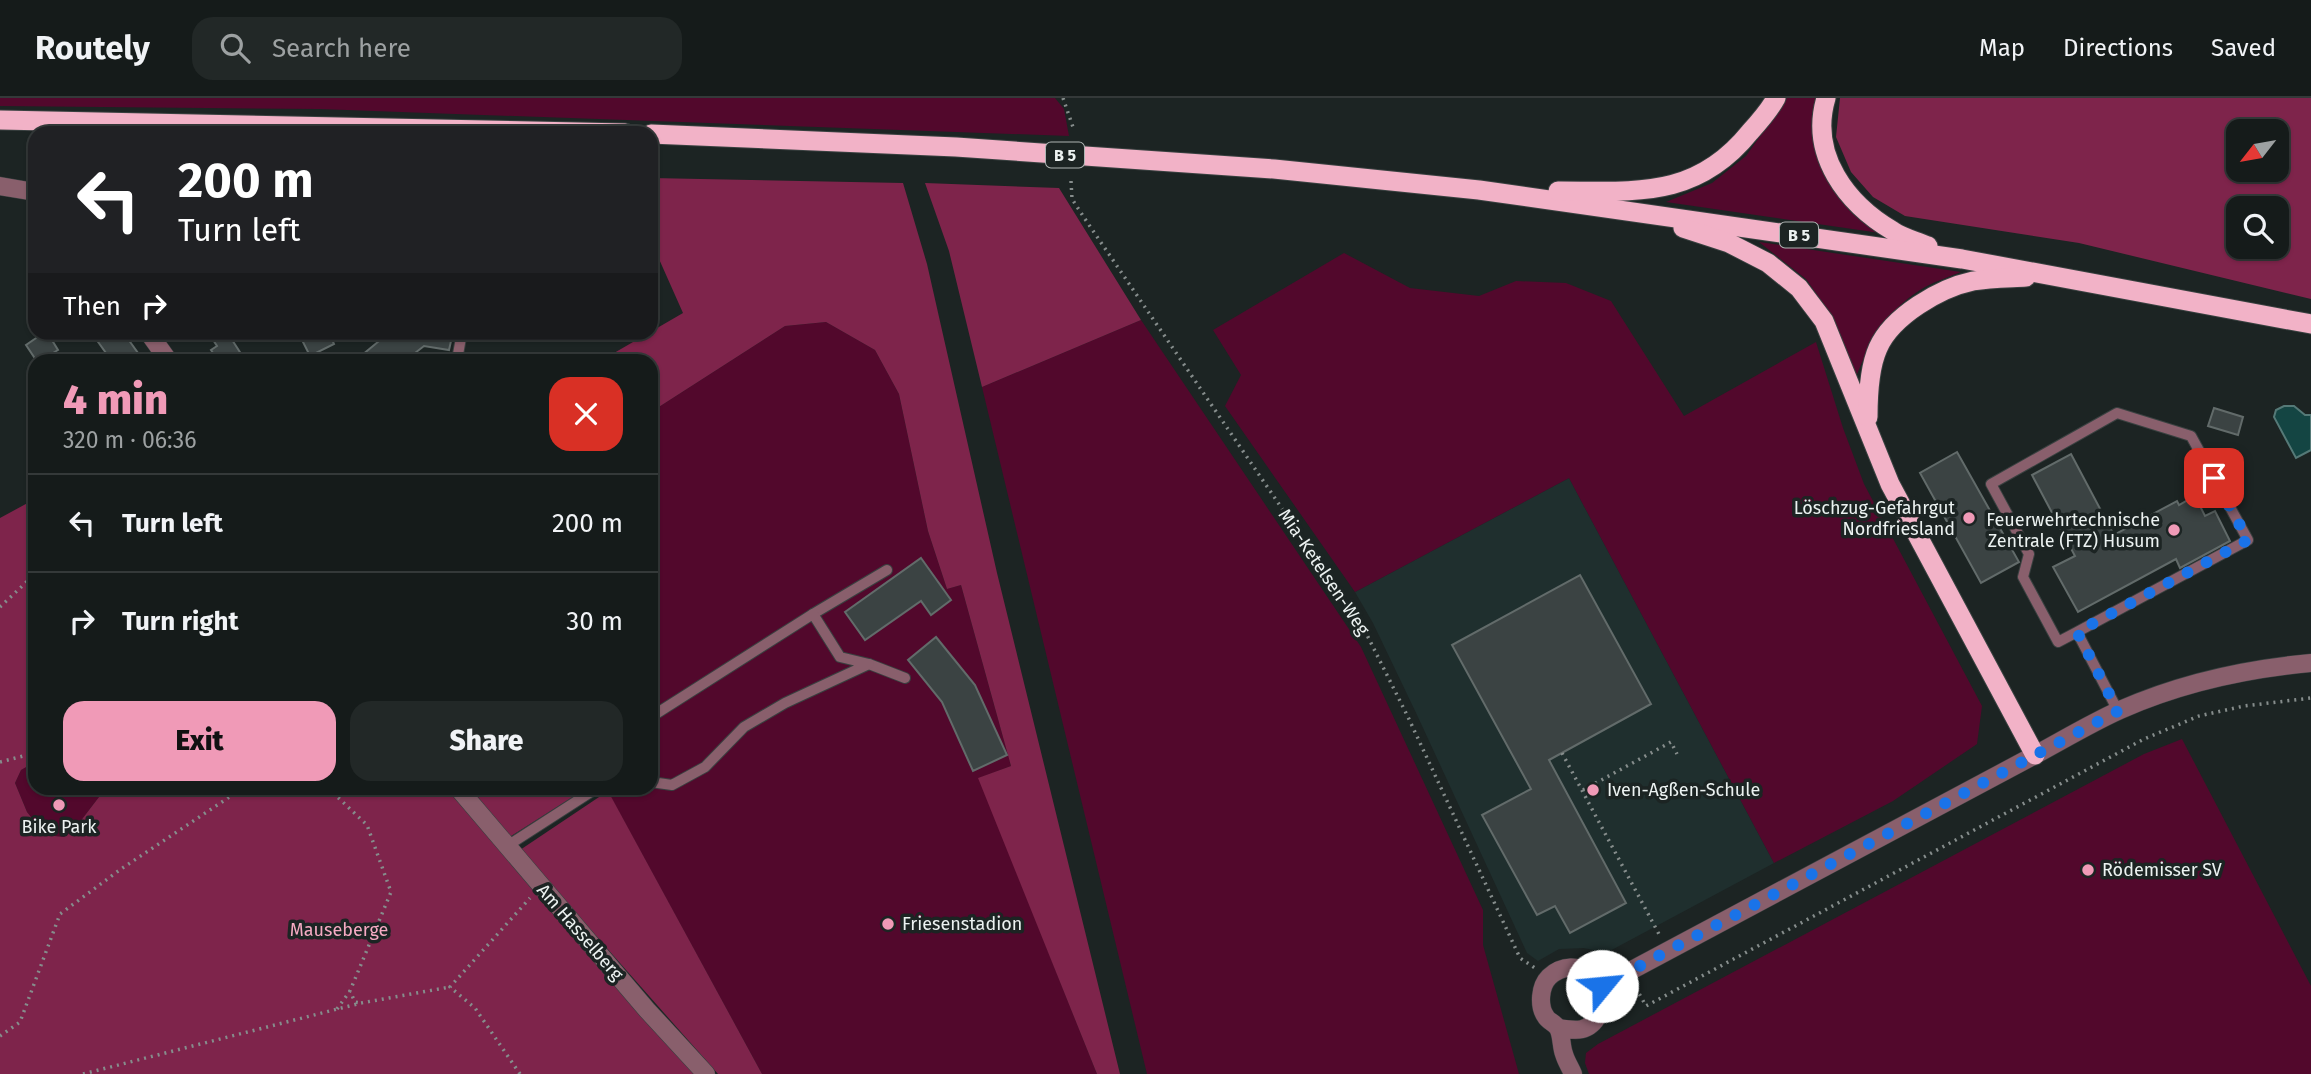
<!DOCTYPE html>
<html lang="en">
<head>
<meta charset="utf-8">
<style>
	:root { --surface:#151b1a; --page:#222827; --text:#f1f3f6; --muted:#9da1a2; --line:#343939; --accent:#f09ab7 }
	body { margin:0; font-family:"Fira Sans",sans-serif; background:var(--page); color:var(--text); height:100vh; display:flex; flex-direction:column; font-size:26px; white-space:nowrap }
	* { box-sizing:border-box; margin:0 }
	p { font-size:23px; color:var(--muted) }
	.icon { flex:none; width:38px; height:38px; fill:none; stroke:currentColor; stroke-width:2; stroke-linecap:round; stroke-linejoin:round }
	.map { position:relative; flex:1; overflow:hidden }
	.panel { position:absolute; left:28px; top:256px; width:630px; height:441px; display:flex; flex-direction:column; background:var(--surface); border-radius:21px; box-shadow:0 2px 5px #0004,0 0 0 2px var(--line) }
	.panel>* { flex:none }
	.banner { position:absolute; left:28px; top:28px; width:630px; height:214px; border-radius:21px; box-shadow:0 2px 5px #0004,0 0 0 2px var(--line); background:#202124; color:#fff; overflow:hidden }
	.needle { width:46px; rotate:239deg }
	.tools { position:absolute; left:2226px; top:21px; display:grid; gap:14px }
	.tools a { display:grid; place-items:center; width:63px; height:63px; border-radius:14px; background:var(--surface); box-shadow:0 2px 5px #0004,0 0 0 2px var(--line); font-size:35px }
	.pin { position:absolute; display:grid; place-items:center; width:60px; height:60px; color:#fff; margin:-30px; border-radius:14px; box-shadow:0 4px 10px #0006 }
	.me { position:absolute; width:77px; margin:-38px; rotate:62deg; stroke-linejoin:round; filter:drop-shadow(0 0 5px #0008) }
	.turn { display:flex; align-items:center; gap:24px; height:147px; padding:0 35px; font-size:32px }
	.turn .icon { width:91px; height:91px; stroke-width:2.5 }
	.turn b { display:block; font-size:49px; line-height:60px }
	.then { display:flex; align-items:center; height:66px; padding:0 35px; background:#0003; gap:14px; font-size:26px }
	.round { display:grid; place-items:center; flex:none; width:74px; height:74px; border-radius:21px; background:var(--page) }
	.headline { display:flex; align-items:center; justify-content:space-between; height:119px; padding:0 35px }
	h1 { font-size:42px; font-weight:800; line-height:52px; color:var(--accent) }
	.button { display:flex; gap:14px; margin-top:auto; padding:14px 35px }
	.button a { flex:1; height:80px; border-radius:21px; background:var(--accent); color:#111; font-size:28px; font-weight:800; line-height:80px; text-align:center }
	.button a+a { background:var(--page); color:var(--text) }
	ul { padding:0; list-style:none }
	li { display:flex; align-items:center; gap:21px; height:98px; padding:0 35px; border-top:2px solid var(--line) }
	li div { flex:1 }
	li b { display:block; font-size:26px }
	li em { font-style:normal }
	header { display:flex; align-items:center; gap:42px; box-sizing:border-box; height:98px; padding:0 35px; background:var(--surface); border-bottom:2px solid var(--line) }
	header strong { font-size:33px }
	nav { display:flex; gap:38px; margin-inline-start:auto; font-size:24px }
	.search { width:490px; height:63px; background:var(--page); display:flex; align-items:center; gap:18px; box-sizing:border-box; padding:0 24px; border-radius:21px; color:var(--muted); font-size:26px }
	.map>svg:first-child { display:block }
	.built { fill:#1f2f2e }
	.green { fill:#52082c }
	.forest { fill:#7e244b; fill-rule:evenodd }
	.water { fill:#144543; stroke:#557977; stroke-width:2 }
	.building { fill:#3b4343; stroke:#626b6a; stroke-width:2 }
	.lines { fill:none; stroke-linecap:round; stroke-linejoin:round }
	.service-casing { stroke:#394140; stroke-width:12 }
	.minor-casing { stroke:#394140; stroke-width:19 }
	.tertiary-casing { stroke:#394140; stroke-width:19 }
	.trunk-casing { stroke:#394140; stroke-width:21 }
	.path { stroke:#868d8c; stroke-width:3.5; stroke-dasharray:2 5; stroke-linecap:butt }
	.service { stroke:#895f6c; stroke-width:10 }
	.minor { stroke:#895f6c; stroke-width:18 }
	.tertiary { stroke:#895f6c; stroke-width:18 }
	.trunk { stroke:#f2b2c7; stroke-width:19 }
	.route { stroke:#1a73e8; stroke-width:12; stroke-dasharray:0 21.6 }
	.poi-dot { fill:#f09ab7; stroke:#1c2423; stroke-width:2.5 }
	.labels { text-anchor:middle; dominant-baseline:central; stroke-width:7; stroke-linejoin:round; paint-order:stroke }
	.shield { fill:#1c2423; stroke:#aeb4b3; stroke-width:2 }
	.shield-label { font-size:16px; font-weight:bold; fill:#ecf2f1 }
	.poi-label { font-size:18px; fill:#ecf2f1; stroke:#1c2423; text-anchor:start }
	.street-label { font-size:18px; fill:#ecf2f1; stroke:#1c2423 }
	.park-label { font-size:18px; fill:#f6aac3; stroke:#1c2423 }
</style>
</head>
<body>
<header>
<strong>Routely</strong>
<div class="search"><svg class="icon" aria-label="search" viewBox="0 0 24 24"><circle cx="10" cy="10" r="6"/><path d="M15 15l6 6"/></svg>Search here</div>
<nav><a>Map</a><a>Directions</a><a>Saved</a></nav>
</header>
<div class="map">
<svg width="2311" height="976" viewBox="0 0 2311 976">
	<rect width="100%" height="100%" fill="#1c2423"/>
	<path class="built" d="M1569 380 1774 765 1606 855 1584 850 1559 851 1538 863 1527 855 1418 619 1373 525 1355 494Z"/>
	<g class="green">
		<path d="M0 0H1055L1064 11 1069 38 319 11 0 8Z"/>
		<path d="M1787 0H1816C1809 42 1822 85 1853 116 1860 123 1871 129 1880 135L1666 104 1712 85 1746 58Z"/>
		<path d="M1759 144 1961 174C1949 179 1936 183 1925 189 1889 210 1871 241 1856 279L1832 218 1806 181Z"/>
		<path d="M1344 155 1410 190 1479 198 1516 183 1566 185 1611 203 1684 318 1816 244 1843 330 1864 386 1982 608 1977 646 1893 703 1774 765 1569 380 1355 494 1225 308 1241 277 1213 232Z"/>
		<path d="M1141 222 1361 549 1483 812V847L1519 976H1147L982 289Z"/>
		<path d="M826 224 875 252 899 296 928 433 947 491 961 487 1011 668 979 680 1097 976H762L606 690H651V314L785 228Z"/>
		<path d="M2182 641 2311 888V976H1589L1585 965 1586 955 1598 946 2144 656Z"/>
		<path d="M35 664V690H137L99 699 73 733 64 739 45 737 27 714 15 685 21 672Z"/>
	</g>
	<g class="forest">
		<path d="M1840 0H2311V201L2079 145 1905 118 1873 99 1851 74 1836 39ZM2277 33V72H2238V33ZM2277 110V149H2238V110Z"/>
		<path d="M651 80 903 85 927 166 997 475 1120 976H1097L978 680 1011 668 961 487 947 491 928 433 899 296 875 252 826 224 785 228 651 314V262H602L683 215 651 143Z"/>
		<path d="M925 85 1059 90 1141 222 982 289 949 153Z"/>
		<path d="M35 401V664L21 672 15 685 27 714 45 737 64 739 73 733 99 699 137 690H455L703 976H0V420Z"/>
		<path d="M466 690H587L508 740Z"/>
		<path d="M608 693 762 976H718L520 752Z"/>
	</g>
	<path class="water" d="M2284 308H2294L2305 317H2311V352L2296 360 2274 319 2276 312Z"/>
	<g class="building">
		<path d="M45 234H47L58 252 41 262H36L26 247Z"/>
		<path d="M91 234H123L143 262H111Z"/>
		<path d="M208 234H227L245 262H218L211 252 217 248Z"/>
		<path d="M298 234H329L334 246 310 258Z"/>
		<path d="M390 234H453L449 252 424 248 406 262H356Z"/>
		<path d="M2214 310 2243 319 2238 337 2208 328Z"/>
		<path d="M1957 354 2019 464 1981 485 1920 375Z"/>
		<path d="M2071 356 2114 437 2177 403 2179 407 2195 398 2205 418 2215 413 2230 443 2180 470 2176 461 2078 514 2053 469 2075 458 2032 377Z"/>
		<path d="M921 460 951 502 931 517 921 503 865 542 845 514Z"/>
		<path d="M1580 477 1651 606 1549 662 1626 805 1570 835 1555 808 1537 817 1482 717 1531 691 1452 547Z"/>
		<path d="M936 539 975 587 1007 657 973 673 942 604 908 562Z"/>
	</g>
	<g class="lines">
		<g class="service-casing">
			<g id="service">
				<path d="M457 262 462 234"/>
				<path d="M813 516 887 472"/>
				<path d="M2077 534 2058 544 2023 479 2029 456 1991 386 2117 315 2191 338 2248 442 2077 534 2118 613"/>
				<path d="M869 566 905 580"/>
				<path d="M651 619 813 516 840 559 869 566 785 605 744 629 705 669 672 687 651 684"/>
				<path d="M507 748 597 690"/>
			</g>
		</g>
		<g class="minor-casing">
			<g id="minor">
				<path d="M0 88 29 93 35 96"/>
				<path d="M148 234 168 262"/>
				<path d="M458 690 647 912 706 976"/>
				<path d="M1602 888 2035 657"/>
				<path d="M1558 930C1576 933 1589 935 1599 916 1616 883 1576 854 1549 879 1540 888 1538 908 1546 919 1548 923 1555 925 1558 930 1562 937 1561 948 1564 956 1566 963 1570 969 1573 976"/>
			</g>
		</g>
		<g class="tertiary-casing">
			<path id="tertiary" d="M2035 657C2063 642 2091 625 2120 612 2181 585 2245 571 2311 565"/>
		</g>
		<g class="trunk-casing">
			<g id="trunk">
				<path d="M1826 0C1809 57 1847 106 1893 133 1903 140 1917 143 1928 148"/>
				<path d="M0 22 625 35"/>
				<path d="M651 36 956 49 1274 71 1479 92 1962 161 2311 226"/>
				<path d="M1558 93C1636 93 1696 101 1750 34 1760 23 1769 13 1776 0"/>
				<path d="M1683 130 1729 145 1768 165 1799 190 1824 223 1890 386 2035 657"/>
				<path d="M1868 319C1868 297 1869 270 1878 250 1892 218 1940 190 1973 183 1990 180 2009 180 2026 179"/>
			</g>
		</g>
		<g class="path">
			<path d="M1063 0 1074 32"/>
			<path d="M1071 83 1072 101 1085 121 1364 531 1408 619 1520 860 1535 870"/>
			<path d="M0 509 35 476"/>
			<path d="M1562 655 1660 838"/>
			<path d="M0 664 35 655"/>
			<path d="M328 690 367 727 391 794 350 893 355 904 361 905"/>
			<path d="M1583 692 1671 644 1677 656"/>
			<path d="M1602 862 1605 863 1618 856 1619 858"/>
			<path d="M1636 890 1646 908 2144 641 2199 618 2244 608 2311 600"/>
			<path d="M337 911 350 893"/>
			<path d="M0 938 20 924 60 816 121 771 243 690"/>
			<path d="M83 976 361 905 450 889"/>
			<path d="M520 976 475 910 450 889 530 800"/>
		</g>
		<use href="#service" class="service"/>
		<use href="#minor" class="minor"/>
		<use href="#tertiary" class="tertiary"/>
		<use href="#trunk" class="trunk"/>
	</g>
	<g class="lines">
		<path class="route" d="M1602 888 2118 613 2077 534 2248 442 2214 380"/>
	</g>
	<g class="poi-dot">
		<circle cx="1969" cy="420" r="7"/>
		<circle cx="2174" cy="432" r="7"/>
		<circle cx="1593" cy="692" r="7"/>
		<circle cx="59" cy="707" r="7"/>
		<circle cx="2088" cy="772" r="7"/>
		<circle cx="888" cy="826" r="7"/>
	</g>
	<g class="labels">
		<g class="shield">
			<rect x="1046" y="44.5" width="38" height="25" rx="5"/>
			<rect x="1780" y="124.5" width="38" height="25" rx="5"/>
		</g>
		<g class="shield-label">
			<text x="1065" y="57">B 5</text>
			<text x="1799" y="137">B 5</text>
		</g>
		<g class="poi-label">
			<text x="1955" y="410" text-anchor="end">Löschzug-Gefahrgut<tspan x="1955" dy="21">Nordfriesland</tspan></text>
			<text x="2160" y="422" text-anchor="end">Feuerwehrtechnische<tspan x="2160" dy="21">Zentrale (FTZ) Husum</tspan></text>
			<text x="1607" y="692">Iven-Agßen-Schule</text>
			<text x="59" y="729" text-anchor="middle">Bike Park</text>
			<text x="2102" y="772">Rödemisser SV</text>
			<text x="902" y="826">Friesenstadion</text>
		</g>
		<g class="street-label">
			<text transform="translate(1324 474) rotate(56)">Mia-Ketelsen-Weg</text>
			<text transform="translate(580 834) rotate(49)">Am Hasselberg</text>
		</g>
		<g class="park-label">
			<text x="339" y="832">Mauseberge</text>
		</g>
	</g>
</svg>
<div class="tools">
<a><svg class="needle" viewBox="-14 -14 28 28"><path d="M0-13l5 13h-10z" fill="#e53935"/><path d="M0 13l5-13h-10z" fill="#9da1a2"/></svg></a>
<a><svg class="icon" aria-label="search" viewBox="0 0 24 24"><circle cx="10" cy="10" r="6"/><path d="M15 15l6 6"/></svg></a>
</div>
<div class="pin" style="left:2214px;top:380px;background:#d93025"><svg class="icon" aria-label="arrive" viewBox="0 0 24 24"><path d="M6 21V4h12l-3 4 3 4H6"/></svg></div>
<svg class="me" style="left:1602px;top:888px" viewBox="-20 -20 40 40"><circle r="19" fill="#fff"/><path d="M0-13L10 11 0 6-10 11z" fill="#1a73e8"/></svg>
<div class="banner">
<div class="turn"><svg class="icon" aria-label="left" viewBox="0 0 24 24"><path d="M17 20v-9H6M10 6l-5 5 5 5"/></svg><div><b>200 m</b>Turn left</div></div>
<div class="then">Then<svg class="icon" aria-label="right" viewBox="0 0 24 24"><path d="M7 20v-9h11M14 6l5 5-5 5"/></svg></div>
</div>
<section class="panel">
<div class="headline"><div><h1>4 min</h1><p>320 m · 06:36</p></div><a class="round" style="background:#d93025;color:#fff"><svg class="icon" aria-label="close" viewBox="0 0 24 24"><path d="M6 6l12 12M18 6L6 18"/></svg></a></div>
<ul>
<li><svg class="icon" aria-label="left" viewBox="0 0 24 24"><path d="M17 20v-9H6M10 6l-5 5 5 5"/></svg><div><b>Turn left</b></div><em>200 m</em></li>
<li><svg class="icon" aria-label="right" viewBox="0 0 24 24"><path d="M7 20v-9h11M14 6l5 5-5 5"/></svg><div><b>Turn right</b></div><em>30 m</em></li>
</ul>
<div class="button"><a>Exit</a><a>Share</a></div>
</section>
</div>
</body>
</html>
